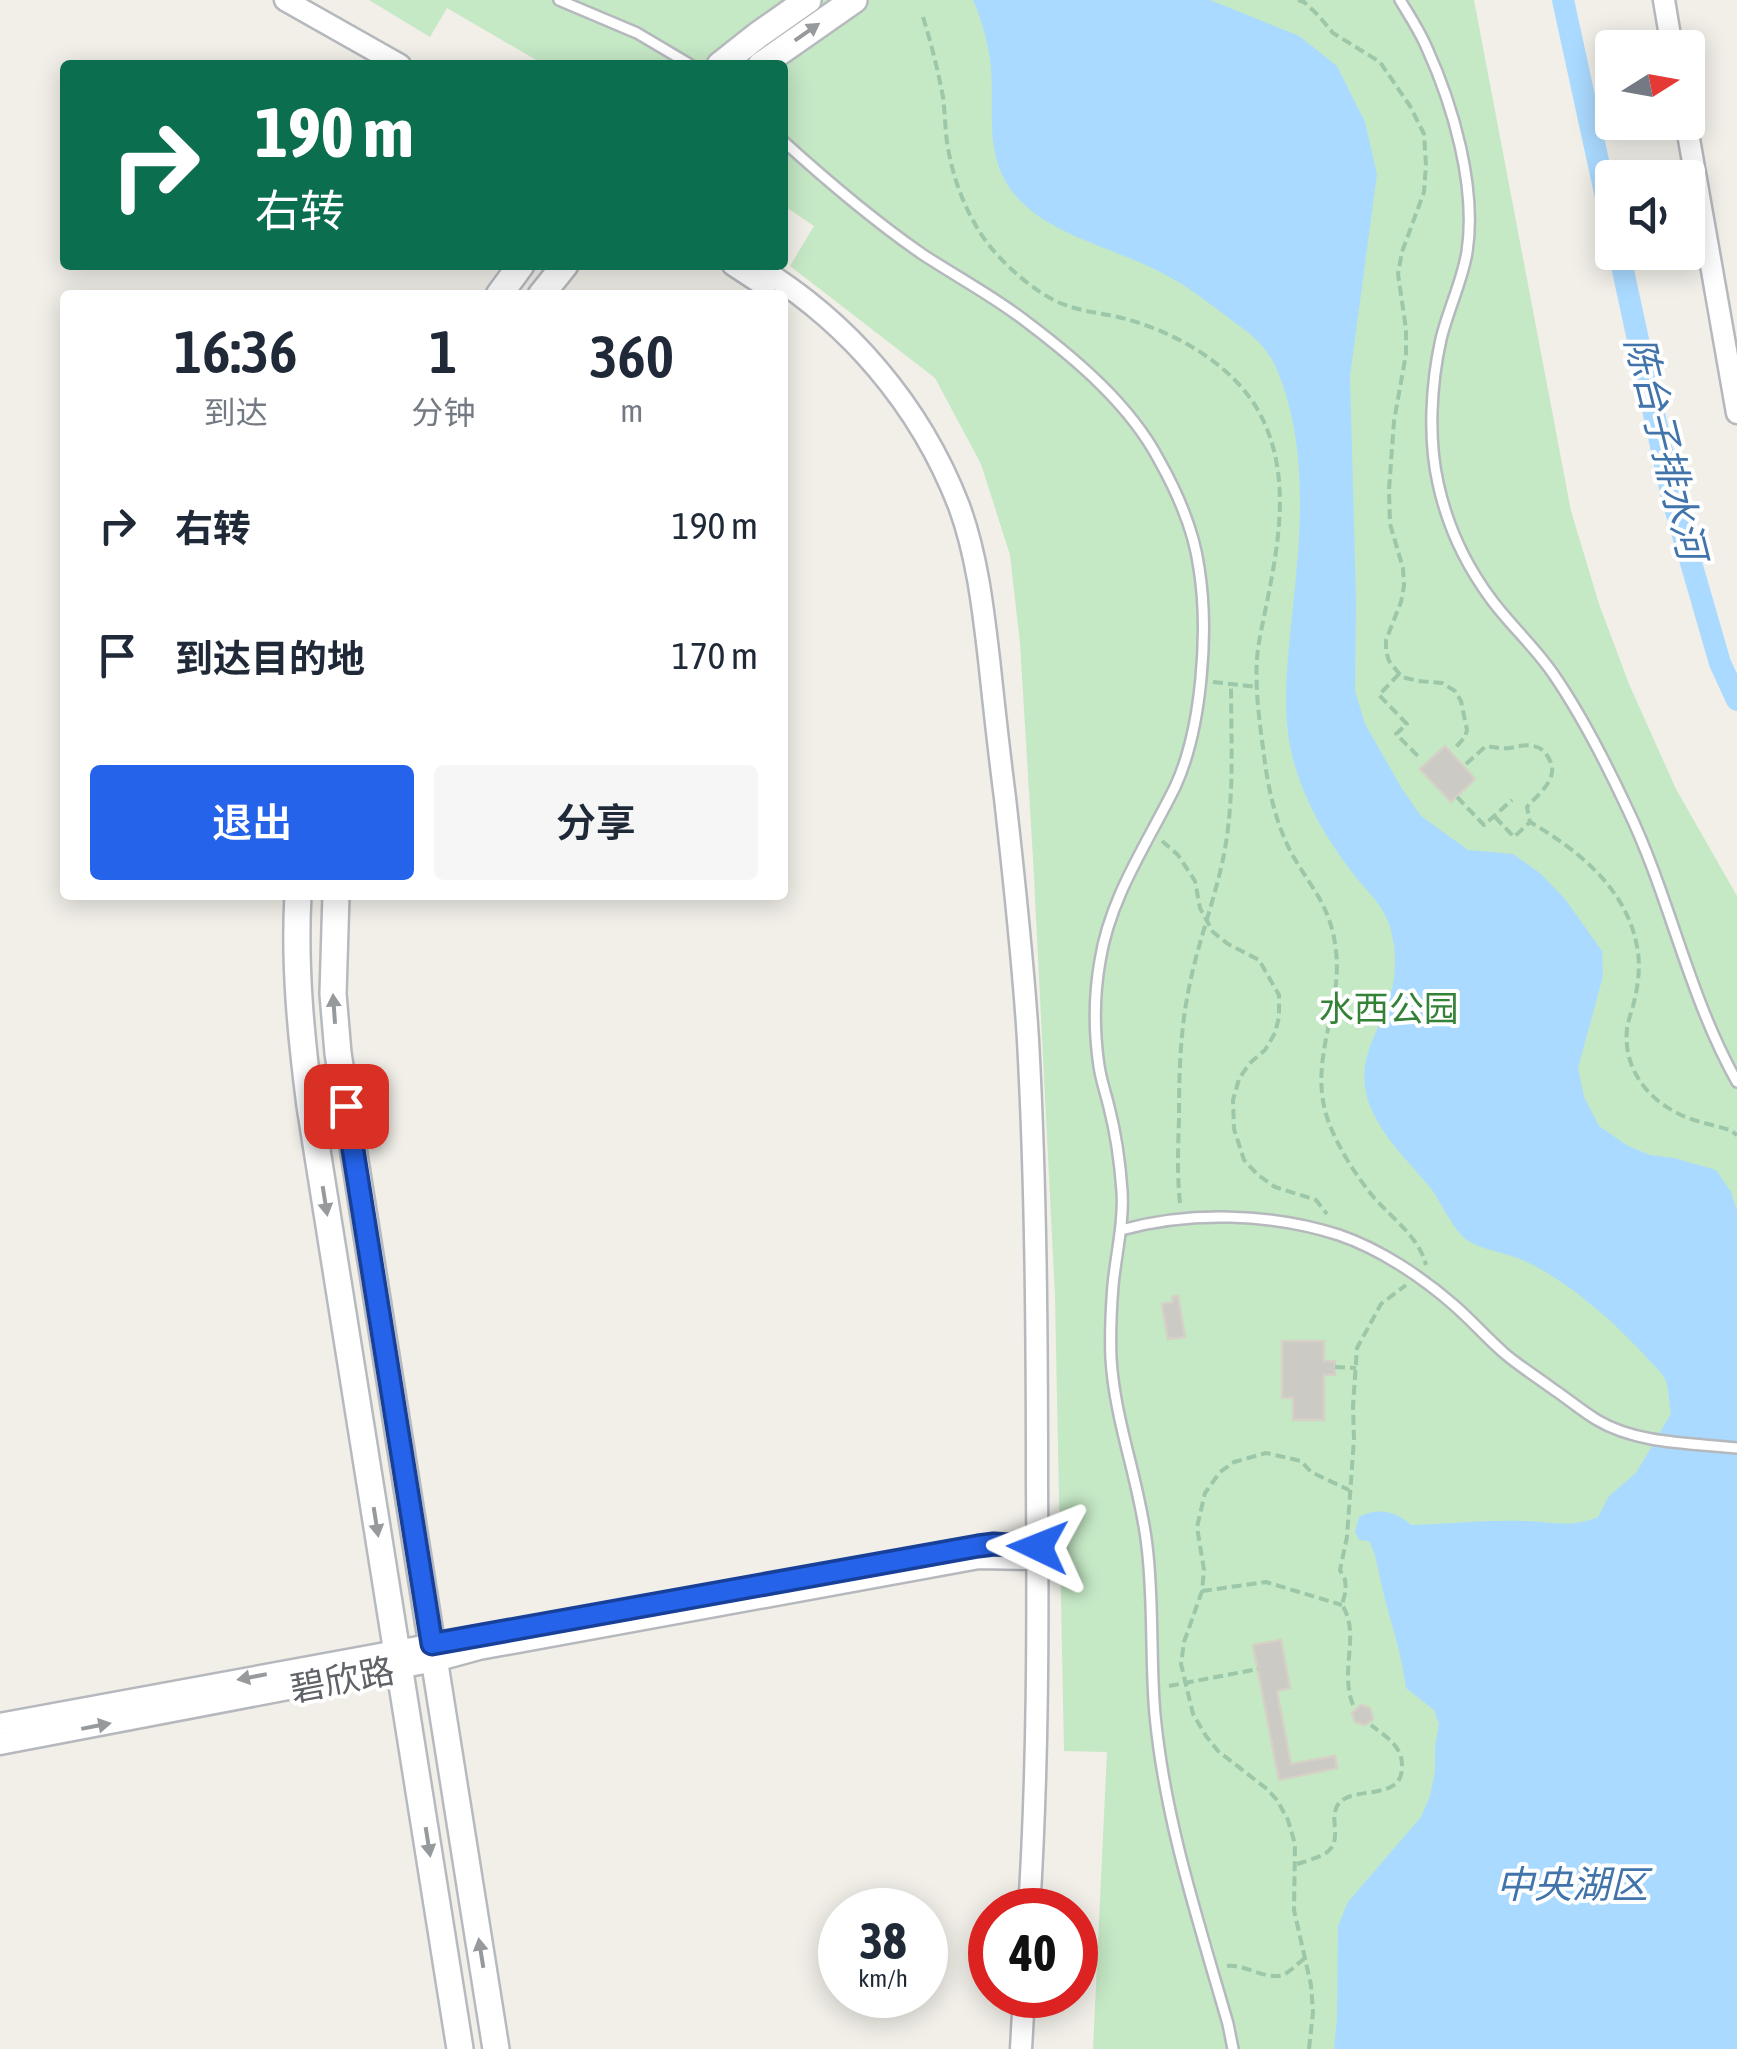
<!DOCTYPE html>
<html lang="zh">
<head>
<meta charset="utf-8">
<style>
	:root { --surface:#fff; --page:#f6f6f7; --text:#1f2937; --muted:#747a83; --accent:#2563eb }
	body { margin:0; font-family:"Asap Condensed","Noto Sans SC",sans-serif; background:var(--page); color:var(--text); height:100vh; display:flex; flex-direction:column; font-size:38px; white-space:nowrap }
	* { box-sizing:border-box; margin:0 }
	p { font-size:32px; color:var(--muted) }
	.icon { flex:none; width:55px; height:55px; fill:none; stroke:currentColor; stroke-width:2; stroke-linecap:round; stroke-linejoin:round }
	.map { position:relative; flex:1; overflow:hidden }
	.side { position:absolute; left:60px; top:290px; width:728px; height:610px; display:flex; flex-direction:column; background:var(--surface); border-radius:10px; box-shadow:0 5px 25px #0003 }
	.side>* { flex:none }
	.top-card { position:absolute; left:60px; top:60px; width:728px; height:210px; border-radius:10px; box-shadow:0 5px 25px #0003; background:#0b6e4f; color:#fff; overflow:hidden }
	.needle { width:65px; rotate:79deg }
	.buttons { position:absolute; left:1595px; top:30px; display:grid; gap:20px }
	.buttons a { display:grid; place-items:center; width:110px; height:110px; border-radius:10px; background:var(--surface); box-shadow:0 5px 25px #0003; font-size:50px }
	.speed { position:absolute; left:818px; top:1888px; display:flex; gap:20px; font-size:50px; font-weight:700; text-align:center }
	.speed>* { display:grid; place-content:center; width:130px; height:130px; border-radius:50%; background:var(--surface); box-shadow:0 5px 25px #0003; line-height:1 }
	.speed small { font-size:25px; font-weight:400 }
	.speed .limit { border:15px solid #d22; background:#fff; color:#111 }
	.pin { position:absolute; display:grid; place-items:center; width:85px; height:85px; color:#fff; margin:-42px; border-radius:20px; box-shadow:0 5px 15px #0006 }
	.me { position:absolute; width:110px; margin:-55px; rotate:272deg; stroke-linejoin:round; filter:drop-shadow(0 0 8px #0008) }
	.turn { display:flex; align-items:center; gap:35px; height:210px; padding:0 30px; font-size:45px }
	.turn .icon { width:130px; height:130px; stroke-width:2.5 }
	.turn b { display:block; font-size:70px; line-height:85px }
	.eta { display:flex; justify-content:space-evenly; align-items:center; height:170px; text-align:center }
	.eta b { font-size:60px; font-weight:600; line-height:70px }
	.action { display:flex; gap:20px; margin-top:auto; padding:20px 30px }
	.action a { flex:1; height:115px; border-radius:10px; background:var(--accent); color:#fff; font-size:40px; font-weight:600; line-height:115px; text-align:center }
	.action a+a { background:var(--page); color:var(--text) }
	ul { padding:0; list-style:none }
	li { display:flex; align-items:center; gap:30px; height:130px; padding:0 30px }
	li div { flex:1 }
	li b { display:block; font-size:38px }
	li em { font-style:normal }
	.map>svg:first-child { display:block }
	.green { fill:#c5e8c5 }
	.water { fill:#aadaff }
	.lines { fill:none; stroke-linecap:round; stroke-linejoin:round }
	.canal { stroke:#aadaff; stroke-width:22 }
	.building { fill:#cccac5; stroke:#d6d1c6; stroke-width:2.5 }
	.service-casing { stroke:#b5b8bc; stroke-width:14 }
	.tertiary-casing { stroke:#b5b8bc; stroke-width:25 }
	.secondary-casing { stroke:#b6babf; stroke-width:30 }
	.path { stroke:#9cc7a9; stroke-width:4; stroke-dasharray:10 5; stroke-linecap:butt }
	.service { stroke:#fff; stroke-width:9 }
	.tertiary { stroke:#fff; stroke-width:20 }
	.secondary { stroke:#fff; stroke-width:25 }
	.oneway { fill:#979a9d }
	.route-casing { stroke:#184099; stroke-width:25 }
	.route { stroke:#2563eb; stroke-width:18 }
	.labels { text-anchor:middle; dominant-baseline:central; stroke-width:8; stroke-linejoin:round; paint-order:stroke }
	.park-label { font-size:35px; fill:#348238; stroke:#fff }
	.street-label { font-size:35px; fill:#5f6368; stroke:#fff }
	.water-label { font-size:38px; font-style:italic; fill:#4174aa; stroke:#fff }
</style>
</head>
<body>
<div class="map">
<svg width="1737" height="2049" viewBox="0 0 1737 2049">
	<rect width="100%" height="100%" fill="#f1efe8"/>
	<path class="green" d="M369 0H1474L1571 511 1599 604 1629 684 1676 789 1737 896V2049H1093L1107 1752 1064 1751 1055 1296 1033 858 1020 643 1010 555 981 464 935 378 790 266 814 226 783 205 782 65H545L447 8 430 37Z"/>
	<path class="water" d="M973 0H1210L1299 36 1337 66 1365 122 1377 174 1350 376 1356 603 1355 691 1365 724 1402 789 1421 816 1468 850 1513 854 1541 874 1565 899 1602 951 1603 976 1578 1068 1584 1097 1599 1126 1628 1146 1650 1155 1674 1158 1716 1170 1731 1192 1737 1211V2049H1334L1337 2017 1338 1926 1348 1902 1421 1817 1430 1796 1435 1771V1747L1439 1724 1434 1710 1406 1688C1402 1653 1390 1621 1382 1587 1378 1570 1377 1556 1369 1541L1359 1540 1355 1532 1359 1517C1378 1507 1396 1511 1411 1525 1448 1524 1485 1520 1521 1521 1551 1521 1569 1529 1598 1517L1609 1496 1636 1473 1671 1414C1669 1403 1669 1388 1665 1379 1662 1372 1653 1365 1648 1359 1617 1324 1568 1281 1525 1261 1508 1253 1482 1250 1467 1240 1455 1232 1441 1203 1432 1190 1410 1162 1384 1140 1370 1106 1353 1061 1378 1036 1390 997 1395 981 1396 962 1394 945 1389 908 1372 898 1351 871 1323 834 1299 792 1290 746 1282 703 1288 659 1292 615 1301 535 1309 449 1278 372 1267 344 1249 333 1226 316 1205 300 1183 283 1160 272 1113 247 1039 233 1009 187 983 147 996 103 990 59 987 40 981 17 973 0Z"/>
	<g class="lines">
		<g class="canal">
			<path d="M1563 0 1612 225"/>
			<path d="M1619 252 1672 497 1720 663 1737 700"/>
		</g>
	</g>
	<g class="building">
		<path d="M1445 746 1475 779 1451 802 1420 769Z"/>
		<path d="M1178 1296 1185 1337 1168 1339 1162 1304 1173 1302 1172 1297Z"/>
		<path d="M1282 1341H1324V1361H1335V1375H1324V1420H1293V1398H1282Z"/>
		<path d="M1281 1640 1290 1688 1277 1691 1291 1764 1335 1756 1337 1768 1279 1780 1253 1645Z"/>
		<path d="M1361 1705 1370 1708 1373 1719 1365 1725 1355 1722 1352 1713Z"/>
	</g>
	<g class="lines">
		<g class="service-casing">
			<g id="service">
				<path d="M559 0 637 33 691 65"/>
				<path d="M1400 0C1409 15 1419 30 1426 46 1453 105 1477 187 1467 252 1462 282 1448 310 1441 339 1431 384 1428 438 1438 483 1447 525 1465 564 1491 599 1510 625 1536 648 1554 675 1582 716 1606 763 1627 808 1670 897 1688 995 1737 1082"/>
				<path d="M782 140C826 180 873 220 922 254 957 277 995 297 1028 323 1077 360 1130 405 1159 460 1177 492 1194 531 1199 568 1209 631 1202 729 1175 787 1147 844 1110 897 1100 961 1094 995 1094 1032 1099 1066 1101 1080 1106 1094 1109 1107 1116 1134 1120 1163 1122 1191 1124 1223 1116 1254 1113 1285 1111 1310 1110 1335 1111 1359 1115 1423 1140 1483 1147 1546 1154 1603 1150 1659 1155 1715 1165 1821 1199 1923 1228 2024L1233 2049"/>
				<path d="M1121 1230C1190 1211 1270 1213 1339 1235 1380 1249 1422 1277 1455 1306 1472 1321 1487 1338 1504 1353 1519 1366 1537 1377 1553 1389 1568 1399 1582 1411 1597 1420 1637 1444 1691 1443 1737 1448"/>
			</g>
		</g>
		<g class="tertiary-casing">
			<g id="tertiary">
				<path d="M285 0 400 65"/>
				<path d="M1664 0 1672 48"/>
				<path d="M1686 122 1737 413"/>
				<path d="M733 265 765 286"/>
				<path d="M755 265C848 321 920 405 959 506 977 555 983 608 989 659 994 706 999 752 1005 798 1014 878 1023 959 1028 1040 1036 1188 1037 1336 1037 1484 1038 1626 1038 1768 1029 1910"/>
				<path d="M0 1724 489 1634"/>
				<path d="M0 1744 435 1661 479 1649 979 1558 1038 1559"/>
				<path d="M1021 2049 1024 1995"/>
			</g>
		</g>
		<g class="secondary-casing">
			<g id="secondary">
				<path d="M720 65 758 35 808 0"/>
				<path d="M761 65 854 0"/>
				<path d="M499 295 521 265"/>
				<path d="M541 295 565 265"/>
				<path d="M298 895C294 965 301 1036 310 1106L460 2049"/>
				<path d="M336 895 333 994 338 1053 496 2049"/>
			</g>
		</g>
		<g class="path">
			<path d="M1298 0 1304 2 1318 15 1333 33 1380 62 1410 106 1424 134 1426 165 1424 192 1402 252 1398 274 1406 329V354L1394 421 1389 490 1390 524 1403 568 1404 586 1401 602 1386 640V651L1389 661 1402 677 1418 681 1442 683 1455 691 1461 701 1467 730 1465 737 1454 749"/>
			<path d="M923 17C931 43 938 70 943 97 945 112 945 127 947 142 952 175 963 206 981 234 997 259 1032 291 1060 303 1081 312 1104 313 1126 319 1177 333 1233 365 1259 412 1298 484 1273 567 1259 642 1253 677 1259 719 1264 755 1268 789 1276 825 1293 856 1314 892 1331 907 1336 951 1343 1010 1306 1062 1329 1123 1338 1147 1355 1174 1371 1194 1389 1216 1419 1236 1426 1265"/>
			<path d="M1399 674 1379 695 1407 724 1396 734 1419 757"/>
			<path d="M1213 682 1258 687"/>
			<path d="M1466 764 1486 746C1494 747 1501 749 1509 748 1517 747 1525 744 1533 746 1539 747 1542 749 1546 754 1563 776 1541 791 1527 807L1530 822C1578 850 1626 888 1637 946 1641 966 1638 987 1633 1006 1631 1013 1628 1021 1627 1029 1623 1067 1646 1098 1679 1114 1695 1122 1714 1125 1730 1130L1737 1135"/>
			<path d="M1457 797 1484 825 1512 800"/>
			<path d="M1495 817 1514 837 1530 822"/>
			<path d="M1162 841 1178 855 1195 881 1200 908 1213 932 1228 944 1259 960 1279 995V1017L1275 1033 1265 1050 1249 1064 1239 1079 1233 1100 1234 1129 1244 1160 1258 1175 1275 1187 1316 1200 1327 1214"/>
			<path d="M1180 1203C1177 1175 1178 1148 1179 1119 1179 1073 1180 1029 1190 983 1200 934 1220 887 1227 836 1234 786 1231 734 1231 684"/>
			<path d="M1335 1367 1356 1368"/>
			<path d="M1202 1591 1266 1582 1342 1605"/>
			<path d="M1169 1686 1258 1669"/>
			<path d="M1353 1705C1339 1670 1361 1634 1342 1605L1346 1590 1345 1580 1340 1570 1347 1537 1354 1439 1353 1406 1357 1348 1381 1304 1406 1285"/>
			<path d="M1297 1864C1306 1861 1318 1858 1326 1853 1345 1840 1326 1816 1340 1802 1356 1786 1402 1801 1402 1767 1403 1746 1385 1736 1371 1725"/>
			<path d="M1227 1966C1247 1964 1267 1982 1285 1974 1292 1970 1298 1963 1305 1958"/>
			<path d="M1309 2049 1313 2012 1311 1985 1294 1910 1295 1844 1288 1820 1277 1800 1267 1789 1218 1751 1206 1736 1193 1714 1181 1664 1184 1642 1202 1591 1204 1570 1197 1527 1205 1493 1220 1472 1234 1462 1266 1453 1301 1461 1311 1472 1349 1490"/>
		</g>
		<use href="#service" class="service"/>
		<use href="#tertiary" class="tertiary"/>
		<use href="#secondary" class="secondary"/>
	</g>
	<defs><path id="oneway-solid" d="M-6-.8H1V-3.2L6.5 0L1 3.2V.8H-6Z" transform="scale(2.5)"/></defs>
	<g class="oneway">
		<use href="#oneway-solid" transform="translate(807 32) rotate(-35)"/>
		<use href="#oneway-solid" transform="translate(334 1009) rotate(-94)"/>
		<use href="#oneway-solid" transform="translate(325 1201) rotate(81)"/>
		<use href="#oneway-solid" transform="translate(376 1522) rotate(81)"/>
		<use href="#oneway-solid" transform="translate(252 1677) rotate(169)"/>
		<use href="#oneway-solid" transform="translate(96 1726) rotate(-11)"/>
		<use href="#oneway-solid" transform="translate(428 1842) rotate(81)"/>
		<use href="#oneway-solid" transform="translate(481 1953) rotate(-99)"/>
	</g>
	<g class="lines">
		<g class="route-casing">
			<path id="route" d="M346 1106 432 1644 978 1546 994 1544 1038 1547"/>
		</g>
		<use href="#route" class="route"/>
	</g>
	<g class="labels">
		<g class="park-label">
			<text x="1389" y="1008">水西公园</text>
		</g>
		<g class="street-label">
			<text transform="translate(342 1679) rotate(-11)">碧欣路</text>
		</g>
		<g class="water-label">
			<text transform="translate(1666 448) rotate(76)">陈台子排水河</text>
			<text x="1572" y="1884">中央湖区</text>
		</g>
	</g>
</svg>
<div class="buttons">
<a><svg class="needle" viewBox="-14 -14 28 28"><path d="M0-13l5 13h-10z" fill="#e53935"/><path d="M0 13l5-13h-10z" fill="#747a83"/></svg></a>
<a><svg class="icon" aria-label="sound" viewBox="0 0 24 24"><path d="M4 9h4l5-4v14l-5-4H4zM17 9q2 3 0 6"/></svg></a>
</div>
<div class="speed"><div>38<small>km/h</small></div><div class="limit">40</div></div>
<div class="pin" style="left:346px;top:1106px;background:#d93025"><svg class="icon" aria-label="arrive" viewBox="0 0 24 24"><path d="M6 21V4h12l-3 4 3 4H6"/></svg></div>
<svg class="me" style="left:1038px;top:1547px" viewBox="-20 -20 40 40"><path d="M0-17L14 15 0 8-14 15z" fill="#2563eb" stroke="#fff" stroke-width="4"/></svg>
<div class="top-card">
<div class="turn"><svg class="icon" aria-label="right" viewBox="0 0 24 24"><path d="M7 20v-9h11M14 6l5 5-5 5"/></svg><div><b>190 m</b>右转</div></div>
</div>
<section class="side">
<div class="eta">
<div><b>16:36</b><p>到达</p></div>
<div><b>1</b><p>分钟</p></div>
<div><b>360</b><p>m</p></div>
</div>
<ul>
<li><svg class="icon" aria-label="right" viewBox="0 0 24 24"><path d="M7 20v-9h11M14 6l5 5-5 5"/></svg><div><b>右转</b></div><em>190 m</em></li>
<li><svg class="icon" aria-label="arrive" viewBox="0 0 24 24"><path d="M6 21V4h12l-3 4 3 4H6"/></svg><div><b>到达目的地</b></div><em>170 m</em></li>
</ul>
<div class="action"><a>退出</a><a>分享</a></div>
</section>
</div>
</body>
</html>
